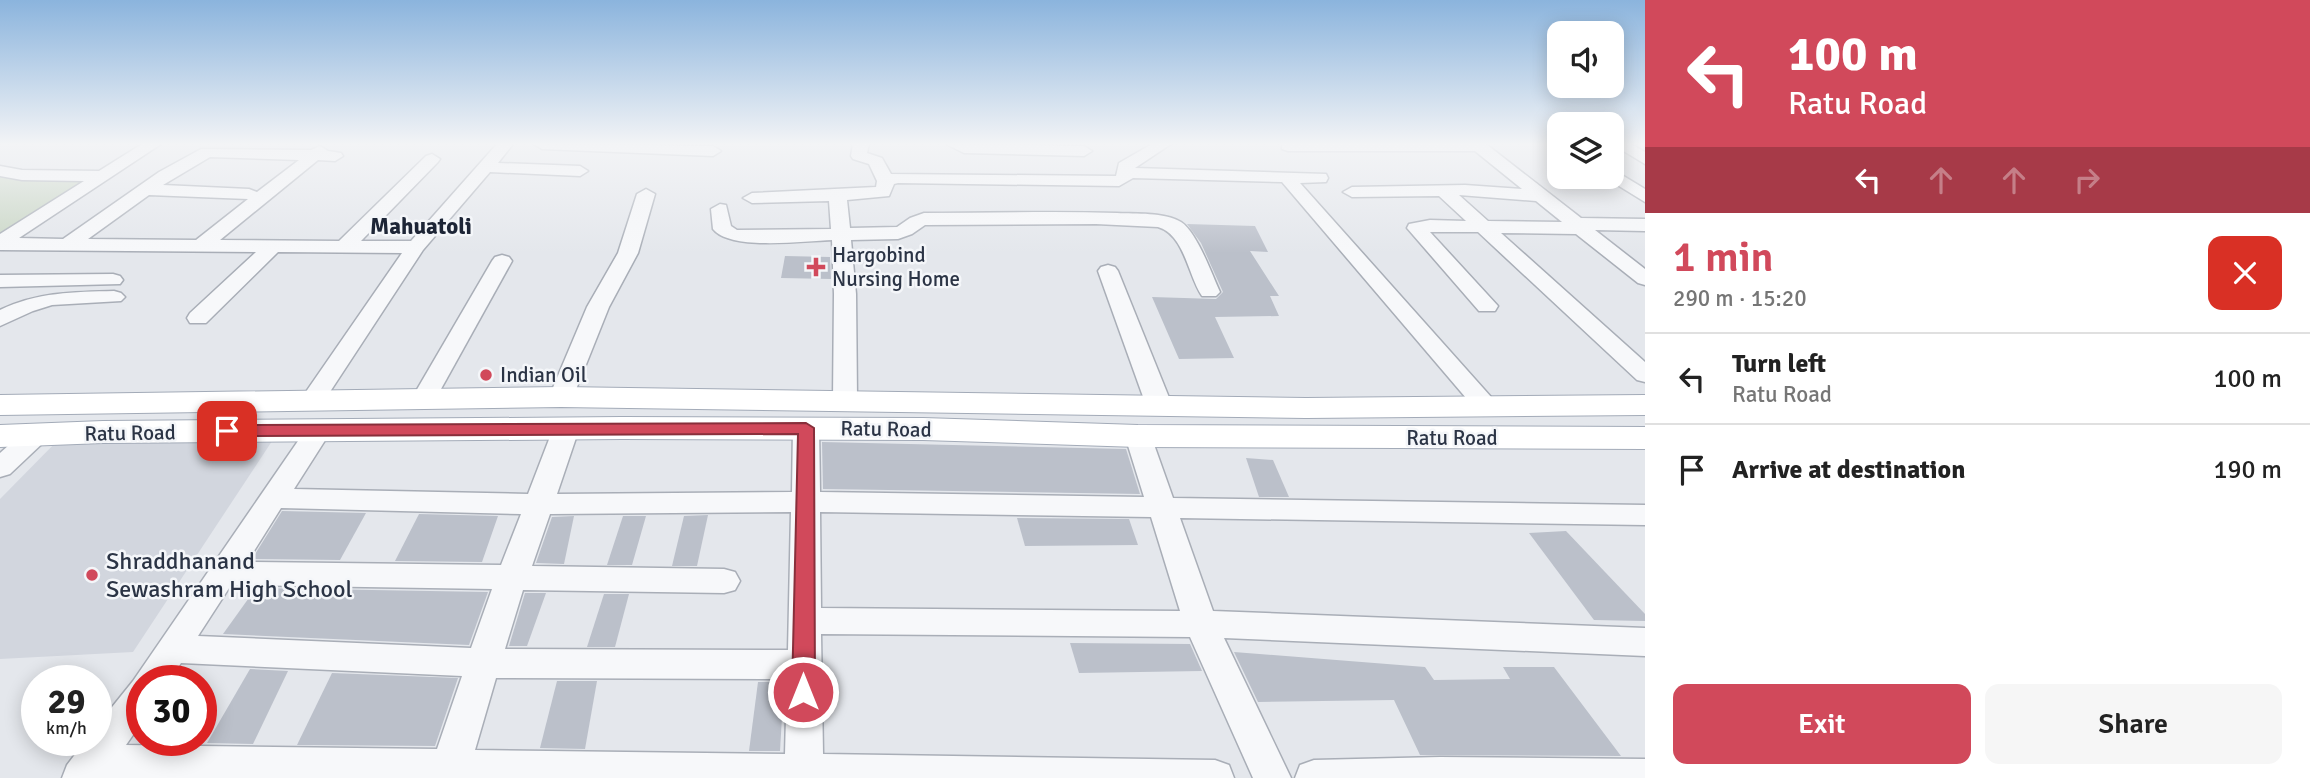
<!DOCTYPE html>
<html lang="en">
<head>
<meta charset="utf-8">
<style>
	:root { --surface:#fff; --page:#f6f6f6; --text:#222; --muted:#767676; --line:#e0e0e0; --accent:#d1495b }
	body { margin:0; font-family:Signika,sans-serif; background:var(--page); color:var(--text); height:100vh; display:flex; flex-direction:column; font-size:26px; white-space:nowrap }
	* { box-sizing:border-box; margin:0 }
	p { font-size:23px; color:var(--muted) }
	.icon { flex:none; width:38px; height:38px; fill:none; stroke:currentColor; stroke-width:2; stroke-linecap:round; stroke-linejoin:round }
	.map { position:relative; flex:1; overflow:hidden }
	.panel { display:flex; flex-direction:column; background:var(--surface); width:665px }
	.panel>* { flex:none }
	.top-card { background:#d1495b; color:#fff; overflow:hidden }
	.tools { position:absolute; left:1547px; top:21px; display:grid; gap:14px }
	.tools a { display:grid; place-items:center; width:77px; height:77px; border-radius:14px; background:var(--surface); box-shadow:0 4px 18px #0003; font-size:35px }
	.speed { position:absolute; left:21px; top:665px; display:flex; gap:14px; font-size:35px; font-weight:700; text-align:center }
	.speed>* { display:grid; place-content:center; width:91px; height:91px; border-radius:50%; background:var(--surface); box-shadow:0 4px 18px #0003; line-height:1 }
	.speed small { font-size:18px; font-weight:400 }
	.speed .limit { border:10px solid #d22; background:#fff; color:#111 }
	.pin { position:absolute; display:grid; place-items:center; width:60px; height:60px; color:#fff; margin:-30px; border-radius:14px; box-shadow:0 4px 10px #0006 }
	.me { position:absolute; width:77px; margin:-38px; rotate:0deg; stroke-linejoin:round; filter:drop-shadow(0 0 5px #0008) }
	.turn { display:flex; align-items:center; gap:24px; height:147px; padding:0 28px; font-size:32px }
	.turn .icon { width:91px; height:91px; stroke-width:2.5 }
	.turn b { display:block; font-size:49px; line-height:60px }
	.lanes { display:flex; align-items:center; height:66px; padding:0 28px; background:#0003; justify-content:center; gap:35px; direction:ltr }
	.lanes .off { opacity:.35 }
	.round { display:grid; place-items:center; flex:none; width:74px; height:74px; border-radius:14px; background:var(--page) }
	.headline { display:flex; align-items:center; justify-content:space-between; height:119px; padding:0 28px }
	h1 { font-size:42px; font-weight:600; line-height:52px; color:var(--accent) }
	.cta { display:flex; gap:14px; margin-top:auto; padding:14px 28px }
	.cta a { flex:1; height:80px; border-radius:14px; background:var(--accent); color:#fff; font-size:28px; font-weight:600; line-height:80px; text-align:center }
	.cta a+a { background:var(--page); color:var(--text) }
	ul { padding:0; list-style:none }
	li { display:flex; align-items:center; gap:21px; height:91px; padding:0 28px; border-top:2px solid var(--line) }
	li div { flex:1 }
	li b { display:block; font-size:26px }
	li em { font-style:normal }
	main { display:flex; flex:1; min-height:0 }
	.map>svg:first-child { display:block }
	.built { fill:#d2d6de }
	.green { fill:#c9d6c5 }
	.building { fill:#bbc0ca }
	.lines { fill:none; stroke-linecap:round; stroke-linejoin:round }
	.minor-casing { stroke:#a9aeb7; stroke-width:3 }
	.major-casing { stroke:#a3abb8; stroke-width:2 }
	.minor { fill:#f7f8fa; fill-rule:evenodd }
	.major { fill:#fff; fill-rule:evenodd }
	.route { fill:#d1495b; stroke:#882f3b; stroke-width:2 }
	.poi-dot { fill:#d1495b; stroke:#f4f6f9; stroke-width:2.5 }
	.labels { text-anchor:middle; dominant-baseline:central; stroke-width:5; stroke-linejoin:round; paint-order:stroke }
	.poi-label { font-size:21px; fill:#2b3445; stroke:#f4f6f9; text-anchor:start }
	.street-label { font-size:21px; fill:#2b3445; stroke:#f4f6f9 }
	.far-district-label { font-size:23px; font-weight:bold; fill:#1d2536; stroke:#f4f6f9 }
	.near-poi-label { font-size:24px; fill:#2b3445; stroke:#f4f6f9; text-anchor:start }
</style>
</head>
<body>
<main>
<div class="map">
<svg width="1645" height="778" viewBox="0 0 1645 778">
	<rect width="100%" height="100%" fill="#e4e7ec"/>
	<path class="built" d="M278 432 133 652 0 659V499L64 434Z"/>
	<path class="green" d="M0 168 103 176 0 241Z"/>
	<g class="building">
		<path d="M1187 224 1255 226 1268 252 1250 251 1279 296H1270L1279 316 1215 317 1234 358 1179 359 1152 297 1216 299 1223 292 1201 243Z"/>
		<path d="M785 256 830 257 831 279 781 278Z"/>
		<path d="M822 442 1126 449 1140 494 823 489Z"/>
		<path d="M1246 458 1273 460 1289 497H1259Z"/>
		<path d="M282 511 366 513 340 560 252 559Z"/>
		<path d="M419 514 498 516 482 562 395 561Z"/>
		<path d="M708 515 697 566H672L684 516Z"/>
		<path d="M574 516 564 564 536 563 552 517Z"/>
		<path d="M623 516H646L632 565H607Z"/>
		<path d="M1017 518 1129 519 1138 545 1025 546Z"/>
		<path d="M1566 531 1645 614V621L1594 620 1529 533Z"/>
		<path d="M256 588 488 592 469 645 223 634Z"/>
		<path d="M525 593H546L527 646H509Z"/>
		<path d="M604 594H629L615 647H587Z"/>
		<path d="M1070 643 1190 644 1202 671 1079 673Z"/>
		<path d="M1234 652 1425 667 1434 680 1510 679 1503 667H1554L1621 756 1420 755 1394 700 1258 702Z"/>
		<path d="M250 669 288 671 253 744 207 743Z"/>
		<path d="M332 673 458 678 435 746 297 745Z"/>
		<path d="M557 681H597L585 749 540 748Z"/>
		<path d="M758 682H784L780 751H749Z"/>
	</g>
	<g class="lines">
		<g class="minor-casing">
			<g id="minor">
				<path d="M142 144H161L19 238 63 239 159 172 201 149 311 150 320 146 328 151 341 153 343 156 335 161 318 160 220 240 339 241 426 156 432 154 440 159 438 162 361 241H411L497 144H513L498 163 580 166 588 171 580 176 490 172 423 250 322 404 313 407 304 404 301 399 402 253 278 252 206 323H190L187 318 190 313 256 252 0 250V234L84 181 22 180 0 176V166L22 170 99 171ZM210 157 299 160 257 192 249 189 163 185ZM149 195 248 199 196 240 88 239Z"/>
				<path d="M534 144 713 146 721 151 713 156 542 149Z"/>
				<path d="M853 144H869L867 153 882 158 891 174 1116 176 1119 163 1152 144H1171L1135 168 1326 174 1328 178 1326 182 1300 183 1500 407 1496 412 1487 415 1478 412 1282 182 1133 178 1119 186 898 183 894 184 889 196 847 200 850 228 897 227 910 218 924 213C988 213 1053 211 1117 213 1136 214 1164 212 1181 222 1197 232 1212 275 1220 292L1216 296H1202C1188 276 1185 235 1158 227L1096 224 925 225 912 234 898 239 851 240 856 294 857 399 854 404 845 407 836 404 833 399 834 294 832 240C804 241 730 251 713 229L711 209 720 204 726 205 731 226 737 230 831 229 829 201 752 203 743 198 752 193 876 187 877 181 869 164 853 159 851 156Z"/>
				<path d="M946 144 1084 146 1092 151 1084 156 964 153Z"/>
				<path d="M1282 144H1486L1581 218 1645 219V231L1595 230 1645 269V285L1638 283 1576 234 1501 233 1645 362V382L1637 380 1478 232H1430L1498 306 1495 311H1479L1407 228 1409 224 1430 220 1466 221 1439 196 1352 197 1343 192 1352 187 1465 185 1522 189 1475 151H1288L1282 149ZM1459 195 1536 201 1562 222 1488 221Z"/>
				<path d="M1612 144H1631L1645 152V164Z"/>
				<path d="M1612 169 1645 189V202L1606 178 1612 177Z"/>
				<path d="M646 189 655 194 638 253 609 307 573 397 570 402 561 405 552 402 549 397 587 307 618 253 637 194Z"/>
				<path d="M502 255 509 257 512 261 436 398 433 403 424 406 415 403 412 398 492 261 495 257Z"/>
				<path d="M1108 265 1115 267 1118 271 1172 405 1168 410 1159 413 1150 410 1146 405 1098 271 1101 267Z"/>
				<path d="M113 274 120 276 123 280 120 284 0 287V275Z"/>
				<path d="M114 291 121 293 125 297 121 301 52 305 33 311 0 326V310C37 292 74 292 114 291Z"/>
				<path d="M806 420 815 422 819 428 820 492 1144 497 1125 436 1129 430 1138 428 1147 430 1151 436 1173 498 1645 505V525L1180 518 1213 611 1645 628V656L1224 638 1291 778H1253L1190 637 821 634 823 754 1215 760 1229 765 1234 778H62L67 765 86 740H96V727L133 681 309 425 318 423 327 425 331 431 294 489 528 494 553 429 557 423 566 421 575 423 579 429 557 494 792 492 793 428 797 422ZM281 508 521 514 501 565 247 562ZM791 512 788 650 505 649 523 590 724 593 735 590 740 581 735 572 724 569 532 566 550 514ZM820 512 1151 517 1180 611 821 608ZM231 585 492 589 471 648 198 636ZM181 663 462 676 437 749 126 745 142 722V681H169ZM496 678 787 679 785 754 475 750Z"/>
				<path d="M36 427 45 429 49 435 45 441 10 474 0 477V453L27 429Z"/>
				<path d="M1440 757 1645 759V778H1295L1300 765 1314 760Z"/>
			</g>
		</g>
		<g class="major-casing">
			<g id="major">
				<path d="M561 387 1306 398 1645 395V415L1306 418 561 407 0 415V395Z"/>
				<path d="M622 417 923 418 1138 425 1645 427V449L1138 447 923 440 622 439 103 443 0 447V425L103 421Z"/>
			</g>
		</g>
		<use href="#minor" class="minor"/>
		<use href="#major" class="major"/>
	</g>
	<linearGradient id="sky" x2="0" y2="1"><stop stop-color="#8bb4dd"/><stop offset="0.57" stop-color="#f3f4f6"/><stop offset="1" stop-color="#f3f4f6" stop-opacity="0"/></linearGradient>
	<rect width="1645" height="253" fill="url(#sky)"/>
	<path class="route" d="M806 423 814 428 815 692 811 699 803 702 795 699 792 692 798 434 227 436 218 431 227 425Z"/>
	<g class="poi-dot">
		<path d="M812.5 256.5h7v7h7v7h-7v7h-7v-7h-7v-7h7z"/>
		<circle cx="486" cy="375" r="7"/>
		<circle cx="92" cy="575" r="7"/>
	</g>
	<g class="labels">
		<g class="poi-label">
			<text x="832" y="255">Hargobind<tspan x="832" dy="24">Nursing Home</tspan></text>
			<text x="500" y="375">Indian Oil</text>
		</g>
		<g class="street-label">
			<text transform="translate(886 429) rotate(1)">Ratu Road</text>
			<text transform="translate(130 433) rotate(-1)">Ratu Road</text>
			<text x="1452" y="438">Ratu Road</text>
		</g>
		<g class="far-district-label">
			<text x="421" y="226">Mahuatoli</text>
		</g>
		<g class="near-poi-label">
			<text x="106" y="561">Shraddhanand<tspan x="106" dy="28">Sewashram High School</tspan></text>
		</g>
	</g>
</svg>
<div class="tools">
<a><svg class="icon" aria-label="sound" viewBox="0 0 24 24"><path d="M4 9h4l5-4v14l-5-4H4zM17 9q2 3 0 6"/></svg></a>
<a><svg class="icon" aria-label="layers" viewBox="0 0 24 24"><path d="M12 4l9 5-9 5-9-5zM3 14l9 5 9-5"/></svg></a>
</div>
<div class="speed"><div>29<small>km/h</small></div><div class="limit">30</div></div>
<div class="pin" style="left:227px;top:431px;background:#d93025"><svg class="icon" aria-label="arrive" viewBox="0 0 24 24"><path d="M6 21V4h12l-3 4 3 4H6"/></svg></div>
<svg class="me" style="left:803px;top:692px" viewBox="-20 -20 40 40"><circle r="17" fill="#d1495b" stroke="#fff" stroke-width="3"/><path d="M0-11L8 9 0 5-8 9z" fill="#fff"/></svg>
</div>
<section class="panel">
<div class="top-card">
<div class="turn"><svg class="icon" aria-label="left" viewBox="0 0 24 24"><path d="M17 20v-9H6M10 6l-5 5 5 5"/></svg><div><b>100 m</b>Ratu Road</div></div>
<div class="lanes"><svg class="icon" aria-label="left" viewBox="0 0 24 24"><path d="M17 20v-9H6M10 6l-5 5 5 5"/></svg><svg class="icon off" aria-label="ahead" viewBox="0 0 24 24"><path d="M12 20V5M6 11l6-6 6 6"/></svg><svg class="icon off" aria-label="ahead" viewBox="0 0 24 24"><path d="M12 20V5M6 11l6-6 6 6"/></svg><svg class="icon off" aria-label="right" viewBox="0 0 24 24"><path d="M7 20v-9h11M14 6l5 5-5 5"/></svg></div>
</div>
<div class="headline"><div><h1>1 min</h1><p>290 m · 15:20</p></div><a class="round" style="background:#d93025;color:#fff"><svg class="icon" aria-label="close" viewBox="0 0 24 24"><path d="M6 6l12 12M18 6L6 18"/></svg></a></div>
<ul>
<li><svg class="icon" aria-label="left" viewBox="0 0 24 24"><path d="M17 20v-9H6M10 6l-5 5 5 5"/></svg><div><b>Turn left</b><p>Ratu Road</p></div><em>100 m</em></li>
<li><svg class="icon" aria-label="arrive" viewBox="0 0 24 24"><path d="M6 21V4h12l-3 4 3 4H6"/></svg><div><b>Arrive at destination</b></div><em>190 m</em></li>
</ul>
<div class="cta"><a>Exit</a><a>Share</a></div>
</section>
</main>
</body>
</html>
